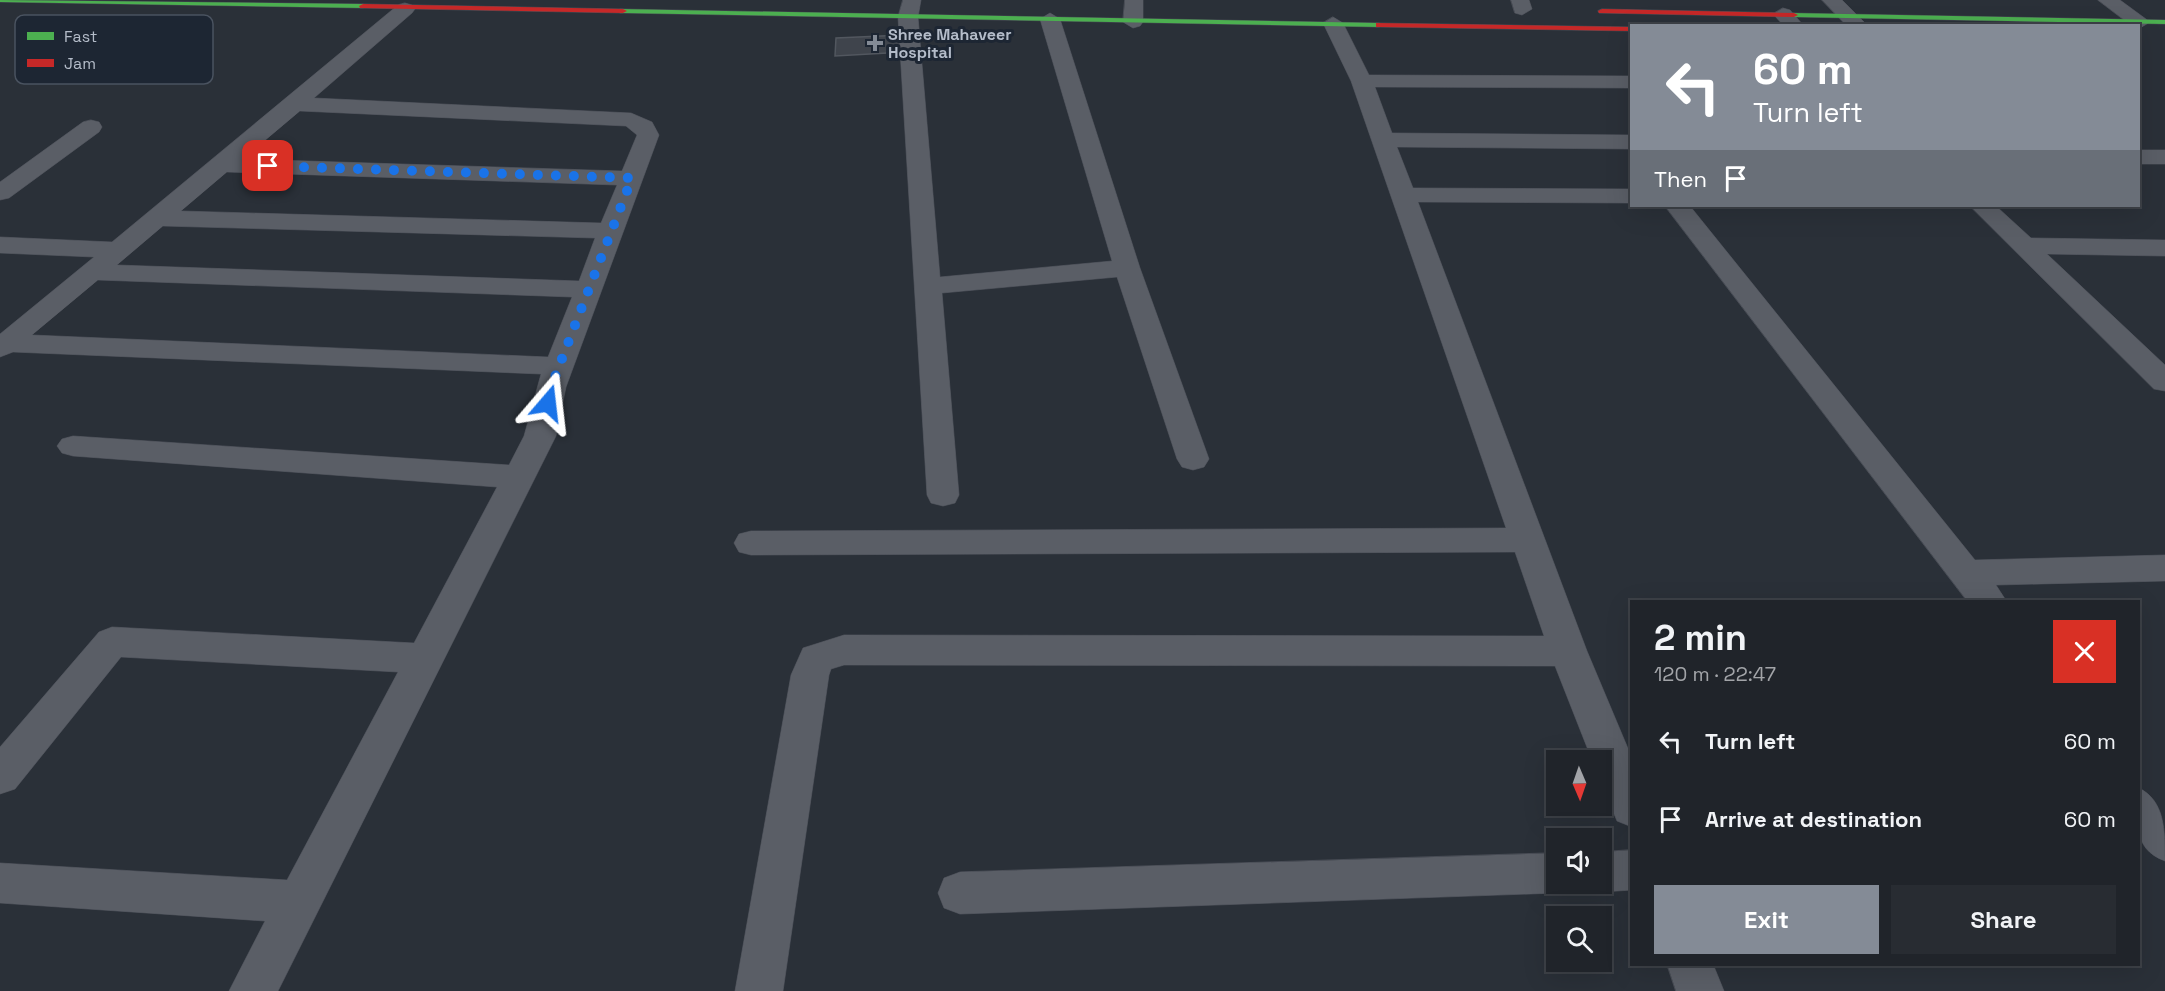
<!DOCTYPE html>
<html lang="en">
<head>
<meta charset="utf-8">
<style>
	:root { --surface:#20242a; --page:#282c32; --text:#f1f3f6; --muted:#a2a4a8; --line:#3d4147; --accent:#848b96 }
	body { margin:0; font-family:"Space Grotesk",sans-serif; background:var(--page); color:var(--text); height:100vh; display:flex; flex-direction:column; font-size:22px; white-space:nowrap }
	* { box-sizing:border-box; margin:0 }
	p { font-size:20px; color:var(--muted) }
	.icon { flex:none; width:33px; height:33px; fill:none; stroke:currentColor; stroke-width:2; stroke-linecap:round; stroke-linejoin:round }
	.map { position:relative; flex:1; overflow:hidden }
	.details { position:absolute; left:1630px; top:600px; width:510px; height:366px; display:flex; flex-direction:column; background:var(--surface); border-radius:0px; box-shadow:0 6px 24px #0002,0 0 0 2px var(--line) }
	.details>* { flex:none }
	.guide { position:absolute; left:1630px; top:24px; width:510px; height:183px; border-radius:0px; box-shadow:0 6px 24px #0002,0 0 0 2px var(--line); background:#848b96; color:#fff; overflow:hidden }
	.needle { width:39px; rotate:178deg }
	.tools { position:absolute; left:1546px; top:750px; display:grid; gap:12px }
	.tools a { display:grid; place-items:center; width:66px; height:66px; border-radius:0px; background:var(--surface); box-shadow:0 6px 24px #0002,0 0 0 2px var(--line); font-size:30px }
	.pin { position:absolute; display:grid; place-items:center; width:51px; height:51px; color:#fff; margin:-26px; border-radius:12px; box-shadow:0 3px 9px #0006 }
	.me { position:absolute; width:66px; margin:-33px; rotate:17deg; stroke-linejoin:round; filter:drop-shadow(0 0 4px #0008) }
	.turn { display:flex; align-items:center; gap:21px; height:126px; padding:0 24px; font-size:27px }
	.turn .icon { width:78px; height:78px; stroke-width:2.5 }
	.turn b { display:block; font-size:42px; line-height:51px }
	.then { display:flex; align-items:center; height:57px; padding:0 24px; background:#0003; gap:12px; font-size:22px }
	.round { display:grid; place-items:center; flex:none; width:63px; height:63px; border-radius:0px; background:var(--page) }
	.headline { display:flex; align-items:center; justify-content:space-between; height:102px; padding:0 24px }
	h1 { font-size:36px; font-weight:600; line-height:45px }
	.action { display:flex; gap:12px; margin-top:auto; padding:12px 24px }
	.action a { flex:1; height:69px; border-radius:0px; background:var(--accent); color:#fff; font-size:24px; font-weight:600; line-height:69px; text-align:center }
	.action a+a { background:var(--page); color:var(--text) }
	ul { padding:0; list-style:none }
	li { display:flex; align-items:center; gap:18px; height:78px; padding:0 24px }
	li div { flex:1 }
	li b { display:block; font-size:22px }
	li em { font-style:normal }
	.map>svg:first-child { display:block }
	.building { fill:#3f444c; stroke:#52575f; stroke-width:1.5 }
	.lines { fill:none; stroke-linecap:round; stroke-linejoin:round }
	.street-casing { stroke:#484c55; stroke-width:1 }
	.fast-casing { stroke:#484c55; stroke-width:1 }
	.jam-casing { stroke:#484c55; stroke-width:1 }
	.street { fill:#5a5e66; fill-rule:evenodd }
	.fast { fill:#4caf50; fill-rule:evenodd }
	.jam { fill:#c62828; fill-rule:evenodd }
	.route { stroke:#1a73e8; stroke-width:10; stroke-dasharray:0 18 }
	.poi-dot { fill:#848b96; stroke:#1d2633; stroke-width:2 }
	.labels { text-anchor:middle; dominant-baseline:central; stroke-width:6; stroke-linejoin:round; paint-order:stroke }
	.far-poi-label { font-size:16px; font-weight:bold; fill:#b4bcc9; stroke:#1d2633; text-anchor:start }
	.key { fill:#1d2633; stroke:#4a5360; stroke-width:1.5 }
	.key-label { font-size:16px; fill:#b4bcc9 }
</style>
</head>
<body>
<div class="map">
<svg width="2165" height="991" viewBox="0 0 2165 991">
	<rect width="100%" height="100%" fill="#2a3038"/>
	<path class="building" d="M903 35 905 52 835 56 836 38Z"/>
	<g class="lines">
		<g class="street-casing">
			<g id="street">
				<path d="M903 0H921L918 17 940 277 1112 261 1040 19 1050 13 1060 19 1140 268 1209 459 1204 467 1193 470 1182 467 1177 459 1117 277 942 293 959 495 955 503 943 506 931 503 927 495 898 17Z"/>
				<path d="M1125 0H1143V22L1140 26 1133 28 1123 22Z"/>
				<path d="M1511 0H1529L1532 9 1522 15 1515 13Z"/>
				<path d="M1822 0H1842L1868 26H1847Z"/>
				<path d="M2098 0H2120L2150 22 2140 28 2132 26Z"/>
				<path d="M405 3 412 5 415 9 412 13 314 98 631 113 652 122 659 135 566 387 556 436 278 991H229L265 921 0 903V863L287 880 398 672 121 657 15 789 0 794V747L99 632 112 627 414 643 497 487 73 456 62 453 57 446 62 439 73 436 509 465 524 436 541 374 13 352 0 357V334L94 257 0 253V237L112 242 398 5ZM300 111 626 126 637 135 622 171 243 159ZM227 172 617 185 601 223 181 211ZM163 226 595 238 579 281 117 265ZM98 280 572 297 548 357 32 335Z"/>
				<path d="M1783 8 1790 10 1804 26H1784L1773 14Z"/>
				<path d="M1333 17 1343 23 1369 75 1632 76V88L1375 87 1392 133 1632 135V149L1397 147 1413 188 1632 189V203L1418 202 1587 651 1632 758V827L1617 821 1602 785V760H1592L1555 666 844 665 831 669 829 675 783 991H735L791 675 803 648 844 635 1544 636 1515 552 751 555 739 552 734 543 739 534 751 531 1506 528 1351 81 1323 23Z"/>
				<path d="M91 120 99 122 102 127 99 132 9 198 0 200V182L83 122Z"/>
				<rect x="2139" y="150" width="26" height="14"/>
				<path d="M1665 206H1690L1975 560 2165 555V581L1996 585 2007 602H1968Z"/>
				<path d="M1970 206H1996L2031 238 2165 240V256L2047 254 2165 365V391L2154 389Z"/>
				<path d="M2139 788C2165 801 2165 830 2165 861 2130 848 2139 819 2139 788Z"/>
				<path d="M1632 850V890L1602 892 1587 886 1585 884H1602V852Z"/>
				<path d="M1557 853V884H1574L1572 887 1557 893 960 914 944 908 938 893 944 878 960 872Z"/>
				<path d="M1667 964H1713L1724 991H1676Z"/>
			</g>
		</g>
		<g class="fast-casing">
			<g id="fast">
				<path d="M0 0 363 4 367 6 363 8 0 2Z"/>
				<path d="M620 9 1379 23 1383 25 1379 27 623 13H620Z"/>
				<path d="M1791 13 2165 20V24L1794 17H1791Z"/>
			</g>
		</g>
		<g class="jam-casing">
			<g id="jam">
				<path d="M363 4 623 9 627 11 623 13 360 8 359 6Z"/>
				<path d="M1602 9 1794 13 1798 15 1794 17 1599 13 1598 11Z"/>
				<path d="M1376 23 1632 27V31L1379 27H1376Z"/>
			</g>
		</g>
		<use href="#street" class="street"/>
		<use href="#fast" class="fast"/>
		<use href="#jam" class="jam"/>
	</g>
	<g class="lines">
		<path class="route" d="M268 166 632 178 551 387 548 403"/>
	</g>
	<path class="poi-dot" d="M872 34h6v6h6v6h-6v6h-6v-6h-6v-6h6z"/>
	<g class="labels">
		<g class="far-poi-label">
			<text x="888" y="34">Shree Mahaveer<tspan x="888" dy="18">Hospital</tspan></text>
		</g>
	</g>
	<rect x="15" y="15" width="198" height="69" rx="9" class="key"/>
	<rect x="27" y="32" width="27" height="8" fill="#4caf50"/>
	<rect x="27" y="59" width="27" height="8" fill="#c62828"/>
	<g class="key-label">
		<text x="64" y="42">Fast</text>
		<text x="64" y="69">Jam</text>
	</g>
</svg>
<div class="tools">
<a><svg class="needle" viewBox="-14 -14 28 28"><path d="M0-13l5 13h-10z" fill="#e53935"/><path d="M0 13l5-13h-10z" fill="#a2a4a8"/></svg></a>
<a><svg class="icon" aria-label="sound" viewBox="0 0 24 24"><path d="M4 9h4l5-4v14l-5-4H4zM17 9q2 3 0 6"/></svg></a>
<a><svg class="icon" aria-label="search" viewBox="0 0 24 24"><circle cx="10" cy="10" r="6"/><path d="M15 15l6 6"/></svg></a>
</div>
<div class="pin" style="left:268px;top:166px;background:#d93025"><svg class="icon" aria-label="arrive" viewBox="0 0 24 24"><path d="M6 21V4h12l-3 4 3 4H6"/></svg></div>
<svg class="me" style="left:548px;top:403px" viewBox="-20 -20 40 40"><path d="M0-17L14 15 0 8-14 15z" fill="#1a73e8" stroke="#fff" stroke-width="4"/></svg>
<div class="guide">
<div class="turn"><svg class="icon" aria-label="left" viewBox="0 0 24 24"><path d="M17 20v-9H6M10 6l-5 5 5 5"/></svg><div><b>60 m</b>Turn left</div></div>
<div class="then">Then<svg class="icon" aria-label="arrive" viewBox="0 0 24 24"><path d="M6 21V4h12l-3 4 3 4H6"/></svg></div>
</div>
<section class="details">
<div class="headline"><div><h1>2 min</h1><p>120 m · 22:47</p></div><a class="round" style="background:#d93025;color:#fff"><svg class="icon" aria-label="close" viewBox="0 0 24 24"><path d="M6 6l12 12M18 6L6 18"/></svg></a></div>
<ul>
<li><svg class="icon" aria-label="left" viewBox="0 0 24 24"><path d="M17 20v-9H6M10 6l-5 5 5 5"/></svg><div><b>Turn left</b></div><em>60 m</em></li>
<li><svg class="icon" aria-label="arrive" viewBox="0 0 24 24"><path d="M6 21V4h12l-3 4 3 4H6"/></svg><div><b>Arrive at destination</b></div><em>60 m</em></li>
</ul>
<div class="action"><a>Exit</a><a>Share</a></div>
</section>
</div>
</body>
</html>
